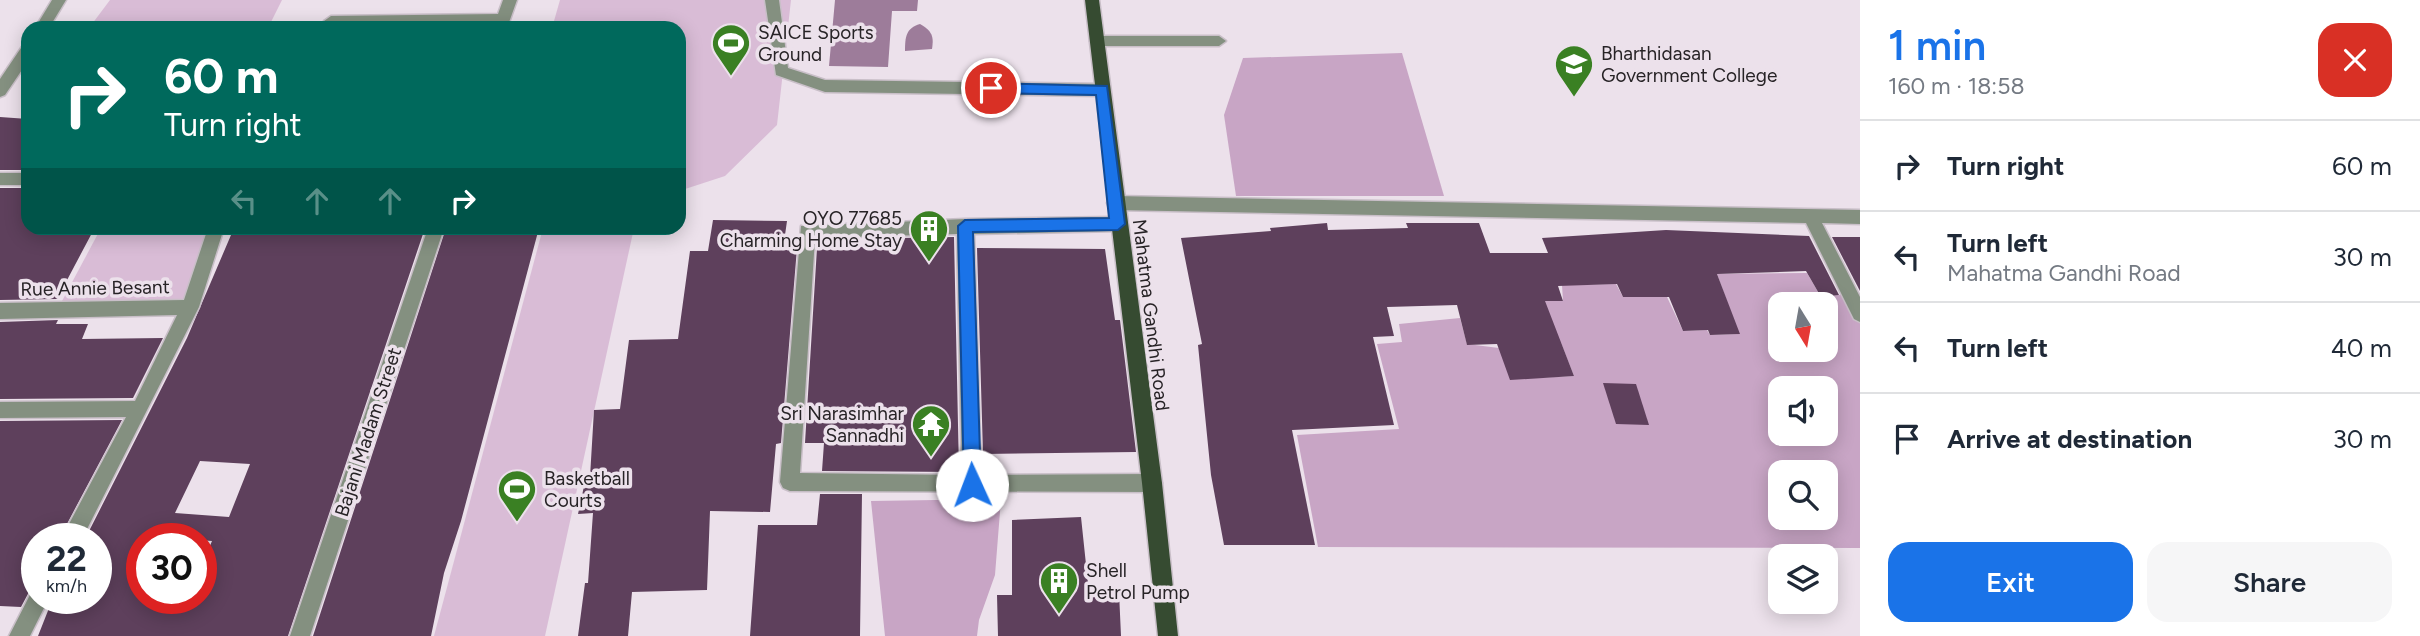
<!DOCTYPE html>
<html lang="en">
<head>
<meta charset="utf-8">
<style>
	:root { --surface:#fff; --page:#f6f6f7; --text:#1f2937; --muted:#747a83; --line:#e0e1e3; --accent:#1a73e8 }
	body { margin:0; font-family:Figtree,sans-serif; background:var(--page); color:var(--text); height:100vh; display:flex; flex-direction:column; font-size:26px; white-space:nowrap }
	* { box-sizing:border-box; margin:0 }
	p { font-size:23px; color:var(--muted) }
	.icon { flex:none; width:38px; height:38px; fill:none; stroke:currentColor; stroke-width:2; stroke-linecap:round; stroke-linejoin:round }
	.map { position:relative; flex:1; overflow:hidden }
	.panel { display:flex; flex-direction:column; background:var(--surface); width:560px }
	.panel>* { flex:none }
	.hud { position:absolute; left:21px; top:21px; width:665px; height:214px; border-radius:21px; box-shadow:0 4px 18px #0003; background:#00695c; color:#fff; overflow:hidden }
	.needle { width:46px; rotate:169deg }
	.tools { position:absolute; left:1768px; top:292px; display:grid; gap:14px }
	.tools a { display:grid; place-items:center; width:70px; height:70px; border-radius:14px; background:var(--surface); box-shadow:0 4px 18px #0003; font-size:35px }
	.speed { position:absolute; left:21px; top:523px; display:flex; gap:14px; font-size:35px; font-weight:700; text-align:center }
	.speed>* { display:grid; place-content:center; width:91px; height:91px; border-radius:50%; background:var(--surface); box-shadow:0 4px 18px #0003; line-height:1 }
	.speed small { font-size:18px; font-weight:400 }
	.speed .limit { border:10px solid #d22; background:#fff; color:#111 }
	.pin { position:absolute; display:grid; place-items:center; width:60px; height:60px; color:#fff; margin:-30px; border:4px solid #fff; border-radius:50%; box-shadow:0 2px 7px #0007 }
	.me { position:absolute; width:77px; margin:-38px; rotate:358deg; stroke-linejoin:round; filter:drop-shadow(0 0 5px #0008) }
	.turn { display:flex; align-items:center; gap:24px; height:147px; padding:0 28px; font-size:32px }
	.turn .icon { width:91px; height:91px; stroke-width:2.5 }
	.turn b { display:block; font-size:49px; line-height:60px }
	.lanes { display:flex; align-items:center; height:66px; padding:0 28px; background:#0003; justify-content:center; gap:35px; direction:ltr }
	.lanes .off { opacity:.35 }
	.round { display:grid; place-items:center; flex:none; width:74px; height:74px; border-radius:21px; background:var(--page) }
	.overview { display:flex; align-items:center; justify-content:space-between; height:119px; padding:0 28px }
	h1 { font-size:42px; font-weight:600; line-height:52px; color:var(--accent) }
	.button { display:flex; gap:14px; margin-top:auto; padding:14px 28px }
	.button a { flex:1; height:80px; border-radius:21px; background:var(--accent); color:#fff; font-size:28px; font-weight:600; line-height:80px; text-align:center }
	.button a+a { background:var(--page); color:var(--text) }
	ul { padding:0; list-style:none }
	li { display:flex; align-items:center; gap:21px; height:91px; padding:0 28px; border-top:2px solid var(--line) }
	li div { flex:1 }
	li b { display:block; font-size:26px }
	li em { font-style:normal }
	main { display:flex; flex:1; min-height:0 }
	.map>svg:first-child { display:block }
	.green { fill:#d9bcd6 }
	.forest { fill:#c8a5c5; fill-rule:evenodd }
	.water { fill:#9d7c9a }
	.building { fill:#5e405c; fill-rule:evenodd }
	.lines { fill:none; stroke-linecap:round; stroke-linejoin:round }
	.minor-casing { stroke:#c9bfc8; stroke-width:3 }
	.primary-casing { stroke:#c9bfc8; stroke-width:3 }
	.minor { fill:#849080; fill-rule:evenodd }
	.primary { fill:#364b31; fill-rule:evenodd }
	.route { fill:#1a73e8; stroke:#114b97; stroke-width:2 }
	.labels { text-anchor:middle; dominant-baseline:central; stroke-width:7; stroke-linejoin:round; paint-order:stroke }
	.poi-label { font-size:19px; fill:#272326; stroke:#ece1eb; text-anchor:start }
	.street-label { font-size:19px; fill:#272326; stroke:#ece1eb }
</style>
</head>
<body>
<main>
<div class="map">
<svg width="1860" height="636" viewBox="0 0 1860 636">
	<rect width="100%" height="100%" fill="#ece1eb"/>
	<g class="green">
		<path d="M110 0H282L268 28H89Z"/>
		<path d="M560 0H791L777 125 725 176 679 191V28H552Z"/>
		<path d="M101 228H207L187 299 61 303Z"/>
		<path d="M543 228H634L545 636H434Z"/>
	</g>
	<g class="forest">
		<path d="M1402 53 1444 196H1236L1224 115 1243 58Z"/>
		<path d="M1807 273 1821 297 1848 294 1860 317V548L1318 547 1297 435 1399 429 1377 344 1402 342 1399 324 1460 318 1467 344 1499 348 1511 379 1574 376 1561 343 1534 345 1517 301H1563L1562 285 1616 284 1623 297H1667L1683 331 1707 330 1710 335 1739 334 1717 274ZM1780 304H1825V350H1780ZM1780 388H1825V434H1780ZM1780 472H1825V518H1780Z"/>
		<path d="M1001 499 995 575 979 620 977 636H885L871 501Z"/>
	</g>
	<g class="water">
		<path d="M835 0H918L917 11H892L888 67 829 66Z"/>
		<path d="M920 24C932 31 934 36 932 49L905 51C905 37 906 28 920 24Z"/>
	</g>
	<g class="building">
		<path d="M0 117 28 119V170H0Z"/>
		<path d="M0 188H28V229L93 231 57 299 0 300Z"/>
		<path d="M713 220 787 221 783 249 797 248 781 443 776 444 770 512 710 511 707 590 632 592 628 636H578L585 583H588L593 513 578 514 586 477H590L594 410 620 409 629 340 678 339 690 251H708Z"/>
		<path d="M1327 223 1328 230 1408 228 1406 223H1479L1490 253H1548L1542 238 1666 230 1809 236 1839 295 1821 297 1806 271 1717 274 1740 334 1710 335 1708 330 1683 331 1669 297H1623L1617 284 1558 286 1563 301H1545L1574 376 1510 380 1497 344 1467 345 1457 305 1387 307 1394 336 1373 337 1394 425 1292 430 1315 545H1224L1211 475 1198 345 1202 344 1181 238 1271 231 1270 228Z"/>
		<path d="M234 228H425L288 636H38L53 598H96V539H85L187 338ZM200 461 250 464 229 517 175 513ZM142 536 212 541 201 567V598H142Z"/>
		<path d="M446 228H539L461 521 444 573 431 636H313Z"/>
		<path d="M954 237 959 472 822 471 824 443H805L817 248 898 246 899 238Z"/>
		<path d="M1832 237H1860V291Z"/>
		<path d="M977 248 1105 249 1115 320H1120L1136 452 983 454Z"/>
		<path d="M58 320 56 324H88L82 339 163 338 133 398 0 399V322Z"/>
		<path d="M1603 383 1636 384 1649 425 1616 424Z"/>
		<path d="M122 420 59 539H37V587L30 590 21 607 0 606V421Z"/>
		<path d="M820 494H862L860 636H750L758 525H817Z"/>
		<path d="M1081 517 1089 593 1119 592 1121 636H998L997 595H1012V520Z"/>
	</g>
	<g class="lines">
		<g class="minor-casing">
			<g id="minor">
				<path d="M52 0H66L49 28H35Z"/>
				<path d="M503 0H517L507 28H493L494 24 331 26 324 21 331 16 498 14Z"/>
				<path d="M765 0H779L788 68 825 80 1102 84 1110 90 1102 96 825 92 776 75Z"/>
				<path d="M1097 36H1219L1226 41 1219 46H1097L1090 41Z"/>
				<path d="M28 44V61L5 95 0 97V79L23 45Z"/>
				<rect x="0" y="173" width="28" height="12"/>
				<path d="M1115 196 1860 210V224L1822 223 1860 297V322L1854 319 1806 223 1115 210 1109 208 1107 203 1109 198Z"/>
				<path d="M1118 217 1124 219 1126 224 1124 229 1118 231 974 234 981 475 1152 474 1159 477 1162 483 1159 489 1152 492 790 491 783 488 780 482 801 226 965 219ZM957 234 962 475 800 473 815 238Z"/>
				<path d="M208 228H224L199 307 82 539H61L126 417 0 418V402L135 401 177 315 0 319V303L184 300Z"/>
				<path d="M428 228H444L310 636H290Z"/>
				<path d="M37 589V598H49L30 636H9L32 591Z"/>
			</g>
		</g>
		<g class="primary-casing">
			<path id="primary" d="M1085 0H1099L1162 483 1178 636H1158L1142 483Z"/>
		</g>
		<use href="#minor" class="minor"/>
		<use href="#primary" class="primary"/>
	</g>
	<path class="route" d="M991 83 1107 86 1125 224 1118 230 973 232 981 485 978 490 972 493 966 490 964 485 958 226 965 220 1109 218 1096 95 991 93 984 88Z"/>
	<defs>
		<g id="stadium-pin" transform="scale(2.0125)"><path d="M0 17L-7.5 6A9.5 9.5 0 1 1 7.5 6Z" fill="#3a8023" stroke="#ece1eb"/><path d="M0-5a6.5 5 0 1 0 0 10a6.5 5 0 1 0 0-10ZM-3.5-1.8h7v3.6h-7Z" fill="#fff"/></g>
		<g id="university-pin" transform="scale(2.0125)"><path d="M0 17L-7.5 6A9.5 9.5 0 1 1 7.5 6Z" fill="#3a8023" stroke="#ece1eb"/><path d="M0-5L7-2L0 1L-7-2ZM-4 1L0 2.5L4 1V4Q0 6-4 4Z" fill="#fff"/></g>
		<g id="building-pin" transform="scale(2.0125)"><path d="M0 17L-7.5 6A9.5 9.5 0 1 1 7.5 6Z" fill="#3a8023" stroke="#ece1eb"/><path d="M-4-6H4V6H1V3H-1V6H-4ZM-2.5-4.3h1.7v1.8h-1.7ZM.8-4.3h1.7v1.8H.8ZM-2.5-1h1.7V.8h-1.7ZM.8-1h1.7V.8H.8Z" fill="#fff"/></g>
		<g id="temple-pin" transform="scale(2.0125)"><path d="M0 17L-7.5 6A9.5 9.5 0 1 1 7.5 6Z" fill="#3a8023" stroke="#ece1eb"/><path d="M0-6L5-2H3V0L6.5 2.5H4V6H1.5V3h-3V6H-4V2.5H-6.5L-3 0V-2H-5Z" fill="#fff"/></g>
	</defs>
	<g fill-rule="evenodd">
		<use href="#stadium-pin" x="731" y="43"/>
		<use href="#university-pin" x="1574" y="64"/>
		<use href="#building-pin" x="929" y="229"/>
		<use href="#temple-pin" x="931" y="424"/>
		<use href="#stadium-pin" x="517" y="489"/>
		<use href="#building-pin" x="1059" y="581"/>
	</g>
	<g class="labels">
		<g class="poi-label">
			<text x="758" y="32">SAICE Sports<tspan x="758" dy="22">Ground</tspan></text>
			<text x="1601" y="53">Bharthidasan<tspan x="1601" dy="22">Government College</tspan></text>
			<text x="902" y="218" text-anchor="end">OYO 77685<tspan x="902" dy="22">Charming Home Stay</tspan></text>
			<text x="904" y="413" text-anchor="end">Sri Narasimhar<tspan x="904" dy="22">Sannadhi</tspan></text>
			<text x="544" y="478">Basketball<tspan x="544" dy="22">Courts</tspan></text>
			<text x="1086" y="570">Shell<tspan x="1086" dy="22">Petrol Pump</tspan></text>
		</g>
		<g class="street-label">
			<text transform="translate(95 288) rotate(-1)">Rue Annie Besant</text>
			<text transform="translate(1151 315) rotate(83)">Mahatma Gandhi Road</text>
			<text transform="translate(368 432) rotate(-72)">Bajani Madam Street</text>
		</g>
	</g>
</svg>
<div class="tools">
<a><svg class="needle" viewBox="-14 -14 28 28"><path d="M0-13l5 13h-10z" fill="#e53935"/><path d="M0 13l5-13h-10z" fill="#747a83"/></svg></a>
<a><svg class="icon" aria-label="sound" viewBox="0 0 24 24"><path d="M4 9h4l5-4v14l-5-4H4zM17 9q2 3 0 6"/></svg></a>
<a><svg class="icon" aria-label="search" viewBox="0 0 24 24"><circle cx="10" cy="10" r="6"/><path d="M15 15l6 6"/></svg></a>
<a><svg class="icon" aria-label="layers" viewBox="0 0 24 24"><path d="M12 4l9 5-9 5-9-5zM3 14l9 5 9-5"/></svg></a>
</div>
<div class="speed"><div>22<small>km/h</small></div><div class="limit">30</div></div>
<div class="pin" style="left:991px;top:88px;background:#d93025"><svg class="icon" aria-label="arrive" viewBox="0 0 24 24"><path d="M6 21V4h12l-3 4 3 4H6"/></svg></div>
<svg class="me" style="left:972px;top:485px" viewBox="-20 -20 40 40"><circle r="19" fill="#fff"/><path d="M0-13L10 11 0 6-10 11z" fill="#1a73e8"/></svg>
<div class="hud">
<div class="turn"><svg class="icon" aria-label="right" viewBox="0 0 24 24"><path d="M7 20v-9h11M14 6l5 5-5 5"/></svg><div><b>60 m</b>Turn right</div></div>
<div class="lanes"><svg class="icon off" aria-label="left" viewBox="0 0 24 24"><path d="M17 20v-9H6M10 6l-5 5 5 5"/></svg><svg class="icon off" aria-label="ahead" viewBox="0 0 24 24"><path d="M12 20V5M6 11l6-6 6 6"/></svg><svg class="icon off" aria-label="ahead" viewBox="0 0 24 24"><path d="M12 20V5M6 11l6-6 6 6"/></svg><svg class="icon" aria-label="right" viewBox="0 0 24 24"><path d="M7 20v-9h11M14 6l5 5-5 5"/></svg></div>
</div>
</div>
<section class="panel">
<div class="overview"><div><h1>1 min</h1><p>160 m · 18:58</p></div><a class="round" style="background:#d93025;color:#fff"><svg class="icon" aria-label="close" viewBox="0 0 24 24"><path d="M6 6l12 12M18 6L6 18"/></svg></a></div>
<ul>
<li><svg class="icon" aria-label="right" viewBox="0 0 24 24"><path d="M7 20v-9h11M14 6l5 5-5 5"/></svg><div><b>Turn right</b></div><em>60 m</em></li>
<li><svg class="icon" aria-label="left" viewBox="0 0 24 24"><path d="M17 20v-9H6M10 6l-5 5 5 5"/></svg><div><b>Turn left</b><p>Mahatma Gandhi Road</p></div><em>30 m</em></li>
<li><svg class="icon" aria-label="left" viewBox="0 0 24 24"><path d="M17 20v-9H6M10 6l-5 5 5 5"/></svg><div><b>Turn left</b></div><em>40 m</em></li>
<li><svg class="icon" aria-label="arrive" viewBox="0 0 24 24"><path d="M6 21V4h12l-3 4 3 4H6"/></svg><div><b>Arrive at destination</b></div><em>30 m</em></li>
</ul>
<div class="button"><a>Exit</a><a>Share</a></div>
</section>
</main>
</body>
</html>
